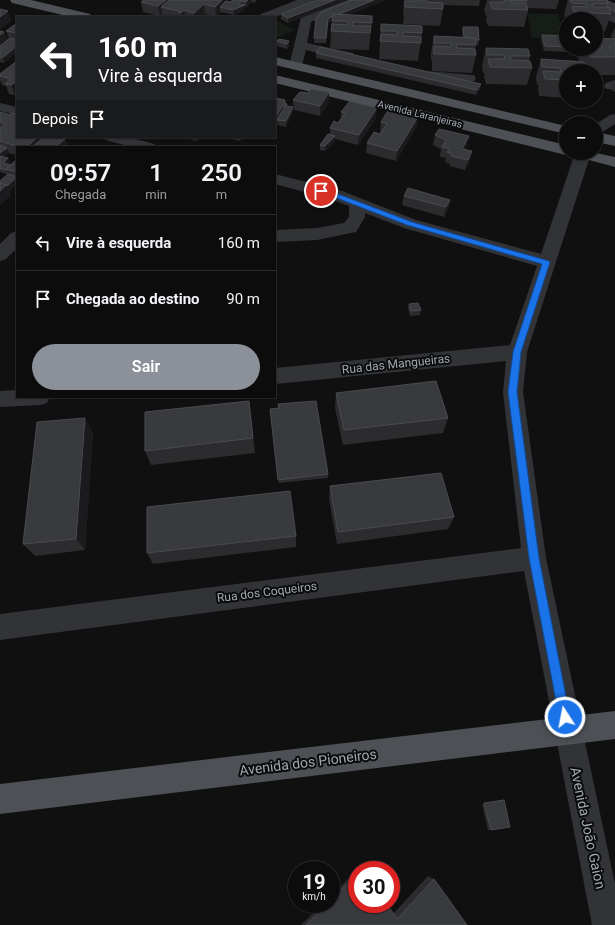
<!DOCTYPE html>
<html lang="pt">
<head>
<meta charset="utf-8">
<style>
	:root { --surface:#0c0c0d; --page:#151516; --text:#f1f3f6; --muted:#9a9b9d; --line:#2c2c2e; --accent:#8c9099 }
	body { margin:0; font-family:Roboto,sans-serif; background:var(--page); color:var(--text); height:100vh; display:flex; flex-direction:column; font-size:15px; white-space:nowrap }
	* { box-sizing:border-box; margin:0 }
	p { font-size:13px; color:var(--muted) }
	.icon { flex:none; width:22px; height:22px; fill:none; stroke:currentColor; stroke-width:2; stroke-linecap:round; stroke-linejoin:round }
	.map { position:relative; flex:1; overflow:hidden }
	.drawer { position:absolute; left:16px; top:146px; width:260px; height:252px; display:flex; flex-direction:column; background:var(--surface); border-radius:0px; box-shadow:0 1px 3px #0004,0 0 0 1px var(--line) }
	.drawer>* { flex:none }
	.hud { position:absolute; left:16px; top:16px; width:260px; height:122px; border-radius:0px; box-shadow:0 1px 3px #0004,0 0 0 1px var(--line); background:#202124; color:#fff; overflow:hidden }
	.controls { position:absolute; left:559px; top:12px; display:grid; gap:8px }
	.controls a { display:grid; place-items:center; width:44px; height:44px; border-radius:50%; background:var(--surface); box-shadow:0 1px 3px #0004,0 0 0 1px var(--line); font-size:20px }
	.speed { position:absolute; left:288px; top:861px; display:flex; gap:8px; font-size:20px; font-weight:700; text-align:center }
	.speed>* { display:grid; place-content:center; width:52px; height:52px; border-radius:50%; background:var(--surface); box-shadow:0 1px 3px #0004,0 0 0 1px var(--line); line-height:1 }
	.speed small { font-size:10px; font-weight:400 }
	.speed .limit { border:6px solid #d22; background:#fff; color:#111 }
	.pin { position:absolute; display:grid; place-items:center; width:34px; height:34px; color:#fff; margin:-17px; border:2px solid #fff; border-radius:50%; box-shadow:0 1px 4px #0007 }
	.me { position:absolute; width:44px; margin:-22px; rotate:349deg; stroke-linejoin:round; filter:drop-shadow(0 0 3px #0008) }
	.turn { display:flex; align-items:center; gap:14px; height:84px; padding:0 16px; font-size:18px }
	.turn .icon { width:52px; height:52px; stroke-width:2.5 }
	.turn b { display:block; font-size:28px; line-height:34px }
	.then { display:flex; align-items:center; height:38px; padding:0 16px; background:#0003; gap:8px; font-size:15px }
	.eta { display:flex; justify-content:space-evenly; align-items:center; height:68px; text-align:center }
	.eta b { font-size:24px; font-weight:600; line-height:28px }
	.button { display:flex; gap:8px; margin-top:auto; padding:8px 16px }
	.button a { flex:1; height:46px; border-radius:24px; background:var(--accent); color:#fff; font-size:16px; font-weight:600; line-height:46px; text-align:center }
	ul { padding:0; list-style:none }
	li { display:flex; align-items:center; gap:12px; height:56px; padding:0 16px; border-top:1px solid var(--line) }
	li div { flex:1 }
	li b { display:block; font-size:15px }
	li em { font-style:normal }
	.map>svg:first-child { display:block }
	.green { fill:#161c16 }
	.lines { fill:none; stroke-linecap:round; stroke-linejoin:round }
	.minor { fill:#313336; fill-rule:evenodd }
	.major { fill:#4d5055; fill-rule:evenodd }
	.wall { fill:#2c2c2f }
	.shaded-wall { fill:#1b1b1d }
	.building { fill:#383a3d; stroke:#494b4f }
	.route { fill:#1a73e8; stroke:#114b97 }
	.labels { text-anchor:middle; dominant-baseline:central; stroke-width:4; stroke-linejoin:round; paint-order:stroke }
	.far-street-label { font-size:10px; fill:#a1a9b2; stroke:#0b0b0c }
	.street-label { font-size:12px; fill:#a1a9b2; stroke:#0b0b0c }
	.near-street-label { font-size:14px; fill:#a1a9b2; stroke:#0b0b0c }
</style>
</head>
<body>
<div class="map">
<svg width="615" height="925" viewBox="0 0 615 925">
	<rect width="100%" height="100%" fill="#101011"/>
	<g class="green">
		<path d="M527 13 558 14 565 39 532 38Z"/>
		<path d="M278 21 295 30 275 38V22Z"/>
	</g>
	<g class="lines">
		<g class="minor">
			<path d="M297 0H314L312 3 275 17H259L261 14Z"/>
			<path d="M339 0H356L354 3 311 22 307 43 353 53 355 56 353 59 348 60 306 50 301 69H291L289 66 301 17Z"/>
			<path d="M568 0H584L615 14V23L570 3Z"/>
			<path d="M426 71 474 75 476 78 474 81C458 85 437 82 421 78L419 75 421 72Z"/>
			<path d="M615 80V89H606L604 86 606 83Z"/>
			<path d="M0 103 17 107V115L0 111Z"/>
			<path d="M615 114V124L601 133 596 134V124L610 115Z"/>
			<path d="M103 137H129L154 144 157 147H131L106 140Z"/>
			<path d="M575 153H591L527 352 523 392 546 558 615 884V925H592L524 571 0 640V614L521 548 503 392 506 361 275 384V368L510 345 537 266 404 228 365 213V217L356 232 317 240 275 242V230L317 228 344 223 349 217V206L330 199 275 184V174L342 191 416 220 541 254Z"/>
			<path d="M17 231V248L6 259 0 261V244L11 233Z"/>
			<path d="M17 390V397H50L47 403 40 405 0 407V391Z"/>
		</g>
		<g class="major">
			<path d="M10 0H31L90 14 92 17H71L12 3Z"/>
			<path d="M275 57 566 126V134L275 65Z"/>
			<path d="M275 75 566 145V153H596L615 157V167L574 156 571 153 566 155 275 83Z"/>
			<path d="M596 132 615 136V146L596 142Z"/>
			<path d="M615 711V739L0 814V784Z"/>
		</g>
	</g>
	<g class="wall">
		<path d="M144 0H226V1L230 2 233 0H257L254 3 251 2 247 7 245 6V10L234 15 220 12 216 16 205 14 201 17H166L163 16 162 14 160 16 143 12 141 2Z"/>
		<path d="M317 0 288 23 281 19V14Z"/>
		<path d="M352 0H386L348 15 372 16 370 40 369 50 330 49 331 31 332 21 328 23 326 43H314L316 19Z"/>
		<path d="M404 0H444L443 9 440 26 403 24 404 15H403Z"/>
		<path d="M444 0H480L479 6 444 5Z"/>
		<path d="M487 0H559L556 9 528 8V10L524 27 488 26 486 20 487 16H486L484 10Z"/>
		<path d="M568 0H607L615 4V17L611 15 605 31H596V19H566V20L564 14Z"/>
		<path d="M17 23V57H16L15 54 4 63 0 62V31L4 32 8 40 9 39 6 31Z"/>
		<path d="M381 24 422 33 418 61 379 59Z"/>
		<path d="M463 27 479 40 478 45H476L475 49 476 55 472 73 432 71V60H431V53L434 36 463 37 462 32Z"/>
		<path d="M615 27V75H596V71H566V98L539 96 538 89 539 85H537L536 77 541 59 579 61 577 55 579 49H596V38L612 39 611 36Z"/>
		<path d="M542 35 566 36V49H573L572 52 544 51 541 40Z"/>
		<path d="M277 41H289V46L287 49 277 46Z"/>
		<path d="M486 48 530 56 529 61 532 68 527 85 486 84 484 77 485 73H483L482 66Z"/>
		<path d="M316 53 481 84 480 89 476 95 316 58Z"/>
		<path d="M17 61 15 95 9 94 6 86 2 85 0 80V74Z"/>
		<path d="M615 84V92L611 90 613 85Z"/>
		<path d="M275 100H285L286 104 287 106 293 112 286 127 278 125 277 120H275Z"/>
		<path d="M293 100 329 102 320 116 294 110Z"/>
		<path d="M0 112 68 147H17V155L9 153 4 157 8 158 10 163 9 165H10L17 159V184L9 191 11 195 0 205 7 174 0 172Z"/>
		<path d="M341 112 376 118 358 145 335 139V141L325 151 320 150V145L330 134V128L338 123 341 119Z"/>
		<path d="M381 122 417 126 396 161 366 153 367 143 380 134 381 132H380Z"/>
		<path d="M435 135 467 146 465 149 470 161 465 170 449 166 450 164 445 162 446 158 440 157 441 149 433 145Z"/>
		<path d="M182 137H200L197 141Z"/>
		<path d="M231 137H244L240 141 231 139Z"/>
		<path d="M404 196 450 200 448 210 444 217 402 205Z"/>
		<path d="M409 304 421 310 420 315 410 316 408 308Z"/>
		<path d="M336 393 448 418 443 433 343 445 335 408Z"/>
		<path d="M249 401 255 453 151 465 145 451Z"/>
		<path d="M278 408 328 474V478L279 483 270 409Z"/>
		<path d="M93 433 85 550 35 556 23 544Z"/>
		<path d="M330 486 454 517 448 529 337 544 329 499Z"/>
		<path d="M296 536V547L153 564 147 553Z"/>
		<path d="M504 800 491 830H488L482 804Z"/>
		<path d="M360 867 363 870H357V904L394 913 428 876 434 879 467 925H301L322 904H331V896Z"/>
	</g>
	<g class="shaded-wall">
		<path d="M166 0H175L161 7 162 14 160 16 158 6Z"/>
		<path d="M222 0H226V6L220 7V12L216 16 215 7Z"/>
		<path d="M248 0H251V2L247 7 246 2Z"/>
		<path d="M335 0H348L288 23V18Z"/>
		<path d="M374 0H386L333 21H332L328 23 326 43 328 19Z"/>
		<path d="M242 1V6L245 5V10L234 15 233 10Z"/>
		<path d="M204 4 205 14 201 17H195L194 13Z"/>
		<path d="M184 10 185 17H182L181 13Z"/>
		<path d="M8 11 12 21 0 29V17Z"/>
		<path d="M4 32 8 42 0 47V35Z"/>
		<path d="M289 41V46L287 49V44Z"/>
		<path d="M17 46V52H14L15 54 4 63 2 58Z"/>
		<path d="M17 81V94L15 95 11 85Z"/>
		<path d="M481 84 480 89 476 95 477 90Z"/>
		<path d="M329 92V102L320 116V106Z"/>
		<path d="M283 105V110L278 120 277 115Z"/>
		<path d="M293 107V112L286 127V121Z"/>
		<path d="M377 108 376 118 358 145 359 135Z"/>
		<path d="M418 117 417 126 396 161 397 151Z"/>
		<path d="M335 136V141L325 151V146Z"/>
		<path d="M469 136 467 146 460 159 462 149Z"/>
		<path d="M38 137H53L42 147H26Z"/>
		<path d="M197 137H200L197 141Z"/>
		<path d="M240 137H244L240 141Z"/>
		<path d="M65 139 68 147H55Z"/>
		<path d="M7 148 9 153 0 160V153Z"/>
		<path d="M472 151 470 161 465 170 468 160Z"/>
		<path d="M8 158 10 163 5 168 3 163Z"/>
		<path d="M17 177V184L9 191 11 195 0 205V191L6 185Z"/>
		<path d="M450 200 448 210 444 217 446 207Z"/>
		<path d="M85 418 93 433 85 550 76 539Z"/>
	</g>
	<g class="building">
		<path d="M144 0H166L158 6 141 2Z"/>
		<path d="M169 0H222L215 7 204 4 194 13 184 10 181 13 178 12 179 11 161 7Z"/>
		<path d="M233 0H248L246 2 242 1 239 4 245 5 233 10 220 7 226 1 230 2Z"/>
		<path d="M317 0H335L288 18 281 14Z"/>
		<path d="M352 0H374L337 15 333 14 332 16 328 19 326 38H314L316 19 321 12Z"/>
		<path d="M420 0H426V2L443 3V9L405 7V1H420Z"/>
		<path d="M504 0H527V1H511V3H526L528 10 492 9 490 2H504Z"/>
		<path d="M570 0H607L608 4H592L593 7H609L611 14 574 12 572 6 587 7 586 4 571 3Z"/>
		<path d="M607 1 615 4V12L610 9 609 7H607L608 4Z"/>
		<path d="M0 9 8 11 0 17Z"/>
		<path d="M333 14 372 16V23L353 22V26H371L370 33 331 31 332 24 347 25 348 21H332Z"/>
		<path d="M17 23V33L6 31Z"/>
		<path d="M381 24 422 26V33L403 32V36L421 37V43L380 41 381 34 397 35V31H381Z"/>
		<path d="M463 27H478L479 40H475V38L464 37Z"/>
		<path d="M0 31 4 32 0 35Z"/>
		<path d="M542 35 566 36V47L545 46Z"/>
		<path d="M434 36 475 38 476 45 456 44 457 48 475 49 476 55 434 54V46L451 47V43H434Z"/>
		<path d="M10 38 17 40V46L2 58 0 57V46Z"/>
		<path d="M596 38 615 39V47H609L610 49H615V57H590L587 49H602L601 45H596Z"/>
		<path d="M279 39 289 41 287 44 277 41Z"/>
		<path d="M320 47 481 84 477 90 316 53Z"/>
		<path d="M486 48 528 49 530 56H510L511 60 530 61 532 68 490 67 488 59H505L504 55H487Z"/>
		<path d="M541 59 584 62 586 69 566 68 567 71H566V80L545 79 543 71 561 72 560 68 542 67Z"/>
		<path d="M17 61V81L11 85 5 84 11 79 0 76V74Z"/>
		<path d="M311 89 329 92 320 106 293 100 300 92 308 93Z"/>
		<path d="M276 98 285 100 284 103 287 104 286 106 293 107 286 121 277 120 285 106 283 105 277 115H275V100Z"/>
		<path d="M350 101 377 108 359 135 330 128 334 121 338 123 345 113 341 112Z"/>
		<path d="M389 109 418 117 397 151 367 143 374 132 380 134 387 124 381 122Z"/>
		<path d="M0 112 10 115 11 113 17 115V137H38L26 147H19L0 141V128L5 124 0 122Z"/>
		<path d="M439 129 469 136 462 149 472 151 468 160 451 156 452 154 447 152 450 149 442 147 446 140 435 135Z"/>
		<path d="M328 134 335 136 325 146 320 145Z"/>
		<path d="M44 137H59L65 139 55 147H32Z"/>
		<path d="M0 145 7 148 0 153Z"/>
		<path d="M0 156 8 158 3 163 10 165 6 169V170L0 168Z"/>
		<path d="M17 159V172L6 169Z"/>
		<path d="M8 174 17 177 7 186 6 185 0 183V181Z"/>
		<path d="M0 183 6 185 0 191Z"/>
		<path d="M408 188 450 200 446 207 404 196Z"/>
		<path d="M418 303 421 310 411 311 409 304Z"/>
		<path d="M436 381 448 418 344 430 336 393Z"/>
		<path d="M249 401 253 438 145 451V412Z"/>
		<path d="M316 401 328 474 278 480 270 409 279 408 278 404Z"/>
		<path d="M85 418 76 539 23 544 37 422Z"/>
		<path d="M441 473 454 517 338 532 330 486Z"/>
		<path d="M290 491 296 536 147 553V507Z"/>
		<path d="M504 800 510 827 491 830 484 803Z"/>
		<path d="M357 874V904H387L397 919 434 879 467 925H306L327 904H331V900Z"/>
	</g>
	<path class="route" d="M321 189 338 194 412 222 549 261 550 262 521 352 517 392 539 558 570 717 569 721 565 722 561 721 559 717 529 558 508 392 513 352 542 264 407 225 334 197 318 193V190Z"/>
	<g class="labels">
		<g class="far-street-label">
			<text transform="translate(420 114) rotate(14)">Avenida Laranjeiras</text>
		</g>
		<g class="street-label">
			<text transform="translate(396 364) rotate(-6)">Rua das Mangueiras</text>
			<text transform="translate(267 592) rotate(-7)">Rua dos Coqueiros</text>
		</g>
		<g class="near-street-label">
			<text transform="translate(308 762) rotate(-7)">Avenida dos Pioneiros</text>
			<text transform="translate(588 828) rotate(78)">Avenida João Gaion</text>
		</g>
	</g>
</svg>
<div class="controls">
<a><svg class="icon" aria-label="search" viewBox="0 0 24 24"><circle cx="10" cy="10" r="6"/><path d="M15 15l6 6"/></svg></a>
<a>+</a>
<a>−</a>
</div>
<div class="speed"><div>19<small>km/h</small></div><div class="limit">30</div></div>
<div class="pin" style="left:321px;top:191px;background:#d93025"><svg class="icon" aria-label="arrive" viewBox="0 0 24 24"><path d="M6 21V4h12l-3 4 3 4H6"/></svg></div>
<svg class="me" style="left:565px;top:717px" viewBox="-20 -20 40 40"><circle r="17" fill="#1a73e8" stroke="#fff" stroke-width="3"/><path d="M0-11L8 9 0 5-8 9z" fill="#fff"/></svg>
<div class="hud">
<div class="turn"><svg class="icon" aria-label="left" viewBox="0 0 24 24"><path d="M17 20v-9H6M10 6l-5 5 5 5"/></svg><div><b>160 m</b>Vire à esquerda</div></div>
<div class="then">Depois<svg class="icon" aria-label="arrive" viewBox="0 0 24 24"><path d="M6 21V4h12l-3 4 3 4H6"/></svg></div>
</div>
<section class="drawer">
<div class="eta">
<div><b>09:57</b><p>Chegada</p></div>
<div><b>1</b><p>min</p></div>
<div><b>250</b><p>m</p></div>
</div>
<ul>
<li><svg class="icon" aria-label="left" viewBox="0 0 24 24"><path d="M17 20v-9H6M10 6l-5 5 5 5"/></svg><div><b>Vire à esquerda</b></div><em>160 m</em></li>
<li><svg class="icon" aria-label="arrive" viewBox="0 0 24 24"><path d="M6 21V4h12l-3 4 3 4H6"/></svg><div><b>Chegada ao destino</b></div><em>90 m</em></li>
</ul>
<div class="button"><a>Sair</a></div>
</section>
</div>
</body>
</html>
